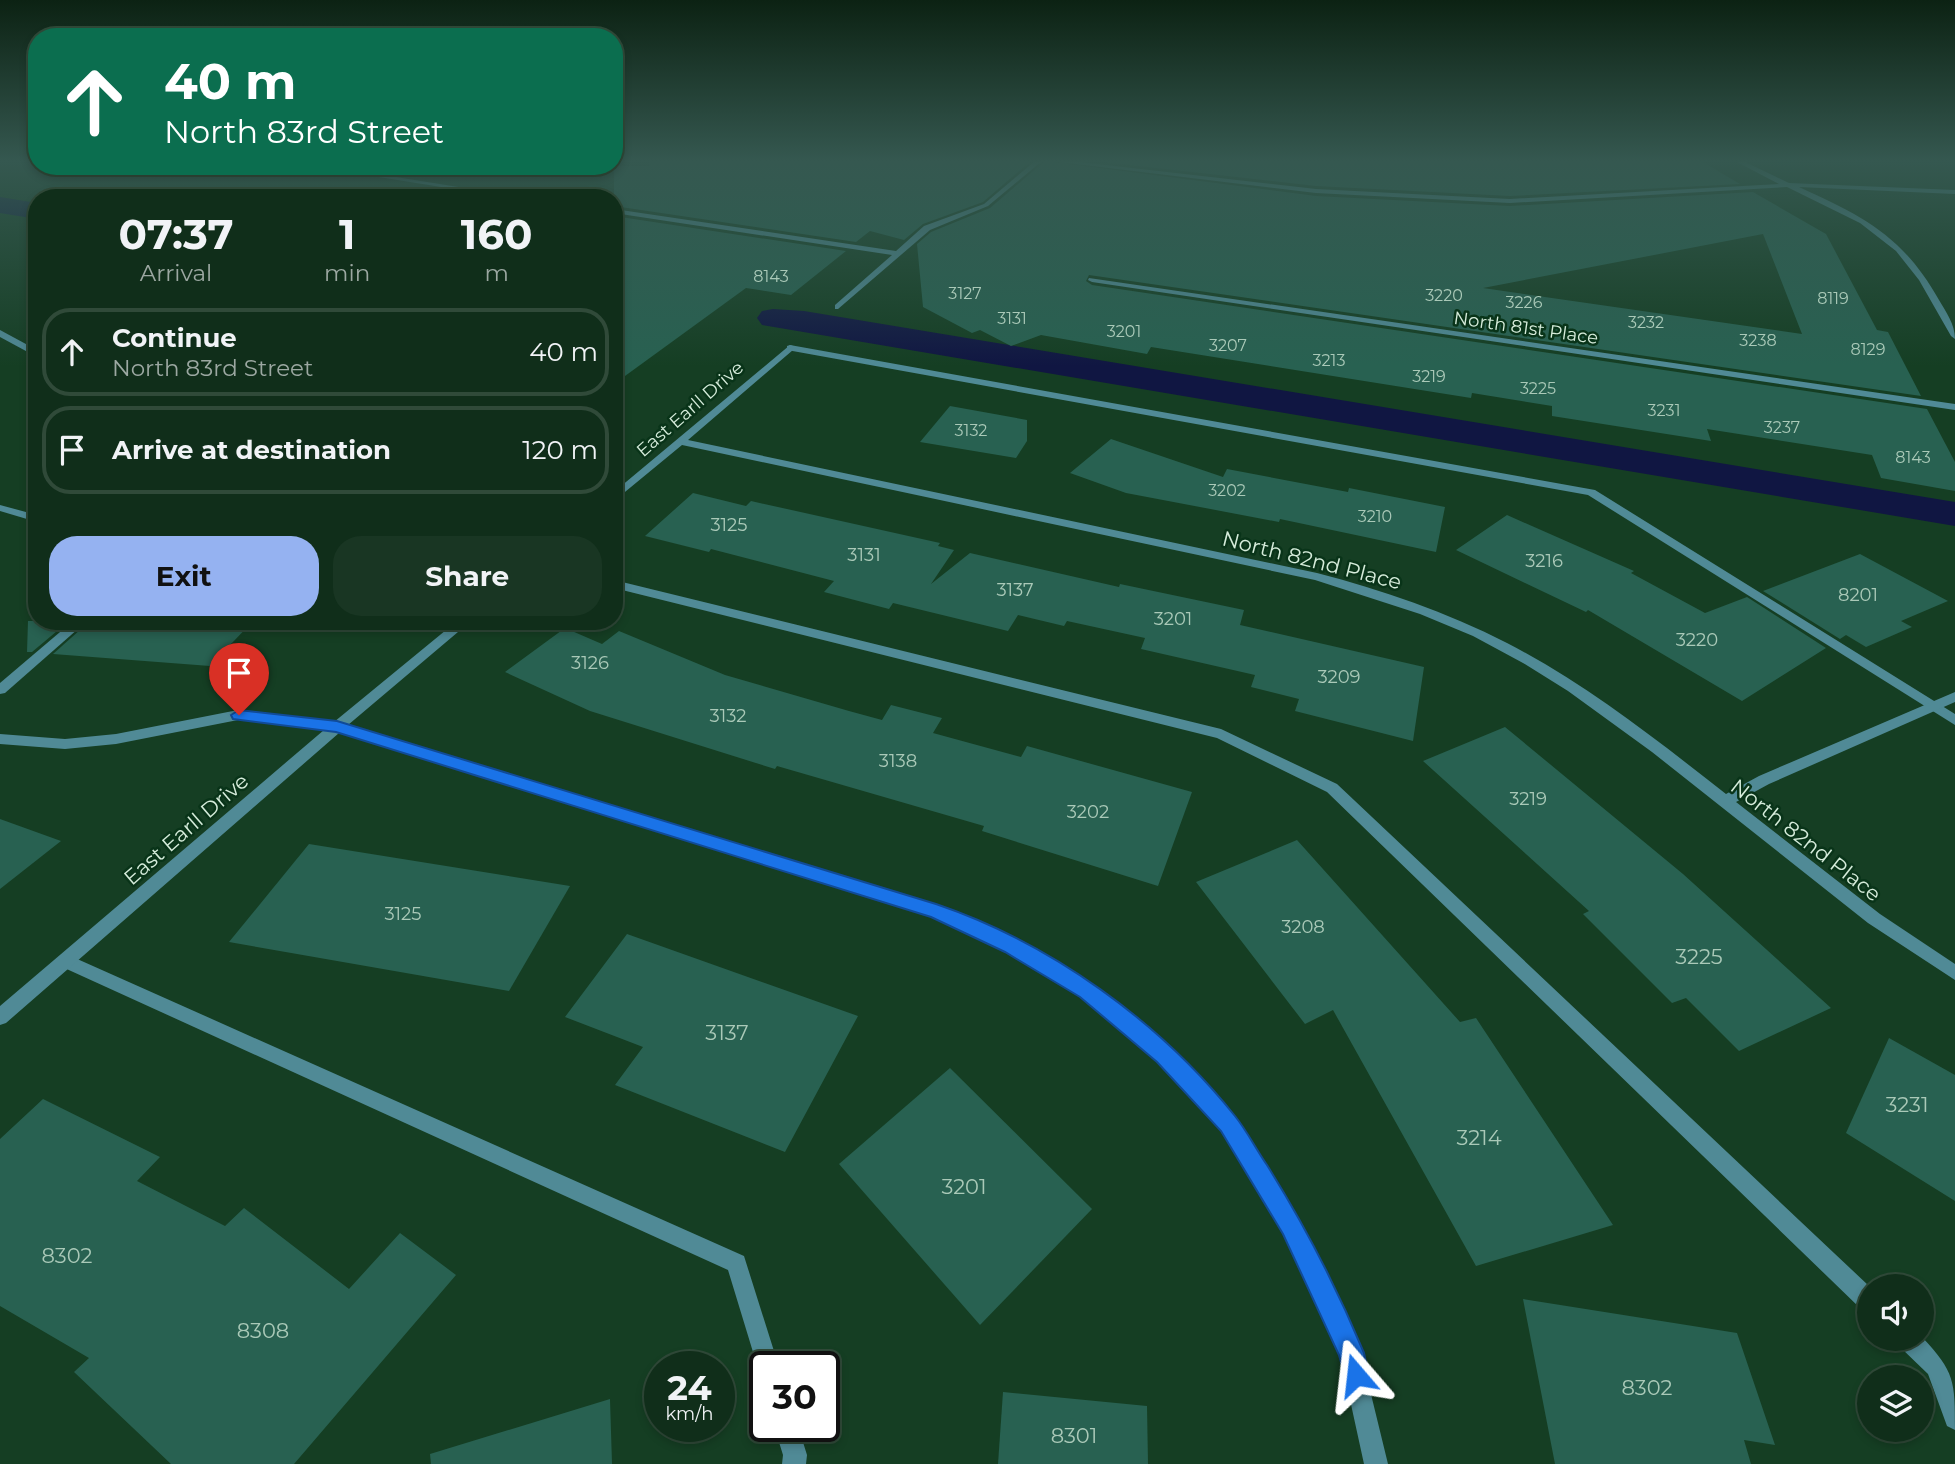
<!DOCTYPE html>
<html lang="en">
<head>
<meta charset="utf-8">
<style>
	:root { --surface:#102e1a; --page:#193623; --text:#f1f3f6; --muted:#9ca8a2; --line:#304a39; --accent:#95b2f1 }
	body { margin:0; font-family:Montserrat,sans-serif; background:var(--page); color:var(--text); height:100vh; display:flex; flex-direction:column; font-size:26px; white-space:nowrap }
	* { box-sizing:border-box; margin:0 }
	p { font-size:23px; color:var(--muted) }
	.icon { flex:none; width:38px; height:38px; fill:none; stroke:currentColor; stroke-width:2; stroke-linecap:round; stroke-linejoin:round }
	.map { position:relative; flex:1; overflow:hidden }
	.drawer { position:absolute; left:28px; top:189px; width:595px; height:441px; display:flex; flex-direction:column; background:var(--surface); border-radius:28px; box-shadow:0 4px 10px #0003,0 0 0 2px var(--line) }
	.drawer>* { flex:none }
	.banner { position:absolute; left:28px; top:28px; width:595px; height:147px; border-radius:28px; box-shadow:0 4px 10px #0003,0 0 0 2px var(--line); background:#0b6e4f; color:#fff; overflow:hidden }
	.controls { position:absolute; left:1857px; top:1274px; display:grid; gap:14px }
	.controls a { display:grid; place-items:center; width:77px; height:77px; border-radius:50%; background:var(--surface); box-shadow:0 4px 10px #0003,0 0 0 2px var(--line); font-size:35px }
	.speed { position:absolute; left:644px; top:1351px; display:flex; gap:14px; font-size:35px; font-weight:700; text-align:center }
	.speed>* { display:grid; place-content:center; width:91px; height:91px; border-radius:50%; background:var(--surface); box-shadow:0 4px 10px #0003,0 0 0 2px var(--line); line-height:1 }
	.speed small { font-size:18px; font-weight:400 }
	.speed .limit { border:4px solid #111; border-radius:10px; background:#fff; color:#111 }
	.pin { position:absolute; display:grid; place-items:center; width:60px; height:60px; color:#fff; margin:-72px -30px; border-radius:50% 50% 50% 0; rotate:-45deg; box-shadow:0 0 7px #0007 }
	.pin .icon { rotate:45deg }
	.me { position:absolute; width:77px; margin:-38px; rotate:343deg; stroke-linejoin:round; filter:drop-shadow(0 0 5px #0008) }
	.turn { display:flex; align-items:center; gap:24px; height:147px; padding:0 21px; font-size:32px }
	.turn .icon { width:91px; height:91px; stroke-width:2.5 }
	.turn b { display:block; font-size:49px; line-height:60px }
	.eta { display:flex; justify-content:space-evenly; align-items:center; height:119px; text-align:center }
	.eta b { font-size:42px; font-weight:700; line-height:49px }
	.action { display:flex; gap:14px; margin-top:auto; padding:14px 21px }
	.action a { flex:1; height:80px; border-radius:28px; background:var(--accent); color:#111; font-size:28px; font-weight:700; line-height:80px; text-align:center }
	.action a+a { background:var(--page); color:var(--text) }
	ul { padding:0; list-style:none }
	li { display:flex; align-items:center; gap:21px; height:88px; margin:0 14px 10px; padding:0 7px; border:4px solid var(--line); border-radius:28px }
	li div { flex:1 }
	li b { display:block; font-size:26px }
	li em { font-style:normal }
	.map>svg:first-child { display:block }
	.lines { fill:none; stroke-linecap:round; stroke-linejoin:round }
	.canal { fill:#101642; fill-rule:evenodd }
	.building { fill:#286151; fill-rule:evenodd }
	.lane { fill:#508a96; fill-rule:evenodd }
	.street { fill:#508a96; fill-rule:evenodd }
	.route { fill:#1a73e8; stroke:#114b97; stroke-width:2 }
	.labels { text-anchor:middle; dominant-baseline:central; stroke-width:5; stroke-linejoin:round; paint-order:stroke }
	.far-number-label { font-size:16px; fill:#aac9b8 }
	.far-street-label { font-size:18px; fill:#d6ecdb; stroke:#093419 }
	.number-label { font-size:18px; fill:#aac9b8 }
	.street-label { font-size:21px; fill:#d6ecdb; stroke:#093419 }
	.near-number-label { font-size:21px; fill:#aac9b8 }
</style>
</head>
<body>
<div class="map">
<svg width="1955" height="1464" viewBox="0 0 1955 1464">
	<rect width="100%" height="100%" fill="#153e23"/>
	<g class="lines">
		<g class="canal">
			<path d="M0 197 37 203V219L0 213Z"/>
			<path d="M773 309 804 311 1955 502V526L762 325 757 318 762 311Z"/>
		</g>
	</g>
	<g class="building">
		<path d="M650 161H1031L983 202 923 224 904 240 870 231 856 242 614 206V166H649Z"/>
		<path d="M1045 161 1316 196 1510 206 1753 192 1826 234 1877 330 1888 332 1921 396 1089 275 1086 281 1092 285 1927 409 1955 462V491L1881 478 1872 455 1707 429 1711 441 1552 416V406L1472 393 1471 398 1151 347 1147 354 1041 335 1011 346 980 330 972 333 923 307 917 244 931 232 990 208ZM1763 234 1802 334 1483 288Z"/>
		<path d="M1094 161H1701L1740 184 1510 196 1316 186Z"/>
		<path d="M614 216 846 251 791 295 746 288 614 384Z"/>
		<path d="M950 406 1027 420V441L1016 458 920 442Z"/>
		<path d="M1111 439 1223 477 1227 469 1348 492 1349 488 1445 507 1436 552 1280 519 1279 522 1126 493 1070 473Z"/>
		<path d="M693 493 746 506 751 501 940 543 938 546 954 550 931 584 970 553 1119 587 1120 584 1244 610 1240 625 1424 667 1413 741 1295 711 1299 699 1251 687 1255 675 1141 649 1145 638 1067 621 1064 626 1018 615 1008 631 893 603 889 609 824 592 834 581 711 549 709 552 645 536Z"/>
		<path d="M1507 515 1634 571 1631 573 1705 613 1747 597 1826 648 1742 701 1588 610 1586 612 1456 550Z"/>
		<path d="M1860 554 1948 601 1901 621 1912 627 1866 647 1846 635 1840 639 1763 591Z"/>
		<path d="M28 621H69L32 652H27Z"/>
		<path d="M90 621H253L210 666 53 654Z"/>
		<path d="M565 628 602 644 619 631 725 675 849 711 882 720 891 705 942 718 933 733 1021 757 1027 746 1192 792 1158 886 982 831 984 826 777 766 775 769 590 711 505 672Z"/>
		<path d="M1505 727 1683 874 1831 1008 1739 1051 1686 998 1672 1003 1583 914 1589 911 1423 761Z"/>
		<path d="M0 819 61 841 0 889Z"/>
		<path d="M1297 840 1460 1022 1476 1018 1613 1225 1476 1266 1333 1010 1305 1024 1196 882Z"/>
		<path d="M309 844 570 886 509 991 229 942Z"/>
		<path d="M627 934 858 1016 785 1152 615 1085 643 1047 565 1017Z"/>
		<path d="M1889 1038 1955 1075V1201L1846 1133Z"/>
		<path d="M950 1068 1092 1209 980 1325 839 1164Z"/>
		<path d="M43 1099 160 1157 137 1181 225 1226 244 1208 349 1289 400 1233 456 1275 294 1464H171L74 1372 89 1358 0 1306V1139Z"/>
		<path d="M1523 1299 1737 1333 1775 1445 1744 1440 1751 1464H1555Z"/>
		<path d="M1003 1392 1147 1406 1148 1464H998Z"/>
		<path d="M610 1399 612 1464H431L430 1454Z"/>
	</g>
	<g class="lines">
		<g class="lane">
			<path d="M790 345 1595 490 1955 714V725L1588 495 787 350V346Z"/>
			<path d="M0 505 37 515V522L0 511Z"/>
			<path d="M614 580 1221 729 1337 784 1869 1286V1312L1861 1309 1327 792 1217 738 614 588Z"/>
			<path d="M73 621H87L5 693 0 694V683Z"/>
			<path d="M66 954 744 1256 779 1367H765V1377L760 1375 728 1270 60 966 57 961 60 956Z"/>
			<path d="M1922 1337C1955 1372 1955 1381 1955 1430L1947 1426 1928 1374 1900 1347 1897 1339H1922Z"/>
			<path d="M774 1426H798L807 1455 806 1464H782L783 1455Z"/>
		</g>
		<g class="street">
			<path d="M1035 161H1042L988 206 930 230 838 309H835V305L892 255 614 213V209L896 251 924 226 984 204Z"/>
			<path d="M1051 161H1071L1316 189 1510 199 1779 184 1735 161H1743L1789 183 1955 190V194L1799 187C1863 216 1903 236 1939 300 1946 312 1955 324 1955 339L1951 336 1919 280 1896 251 1860 223 1787 187 1510 203 1316 193Z"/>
			<path d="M310 166H327L528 198H510Z"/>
			<path d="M1089 278 1955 404V410L1092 282 1088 280Z"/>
			<path d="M0 330 37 350V357L0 337Z"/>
			<path d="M790 345 793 346V350L688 440 1317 573C1382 590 1447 612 1507 643 1586 684 1657 740 1726 794L1759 776 1955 692V702L1769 784 1736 802 1880 914 1955 964V980L1868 923 1652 752 1568 691 1523 663 1473 636 1420 614 1315 580 682 445 614 501V492Z"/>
			<path d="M457 621H471L348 725 942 907 1018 941 1093 986 1171 1049 1235 1117 1299 1219 1359 1345 1388 1464H1364L1340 1354 1285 1233 1221 1131 1159 1061 1081 996 1006 951 931 917 339 733 6 1023 0 1025V1006L324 730 238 720 116 744 65 749 0 744V734L65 739 116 734 238 710 334 722Z"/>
		</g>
	</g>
	<linearGradient id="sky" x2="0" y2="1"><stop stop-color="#0c2213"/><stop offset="0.44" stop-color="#355850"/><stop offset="1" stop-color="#355850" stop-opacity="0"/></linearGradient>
	<rect width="1955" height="366" fill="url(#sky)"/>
	<path class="route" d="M239 710 337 721 936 904C1051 943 1160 1022 1235 1116 1247 1131 1256 1149 1267 1165 1304 1224 1337 1288 1364 1353L1369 1375 1365 1384 1356 1388 1347 1384 1339 1355 1283 1234 1221 1131 1157 1062 1080 997 1005 952 931 917 336 732 233 719 231 715Z"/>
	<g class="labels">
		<g class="far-number-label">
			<text x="771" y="276">8143</text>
			<text x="965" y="293">3127</text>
			<text x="1444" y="295">3220</text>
			<text x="1833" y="298">8119</text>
			<text x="1524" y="302">3226</text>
			<text x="1012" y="318">3131</text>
			<text x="1646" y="322">3232</text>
			<text x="1124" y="331">3201</text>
			<text x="1758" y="340">3238</text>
			<text x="1228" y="345">3207</text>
			<text x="1868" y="349">8129</text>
			<text x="1329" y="360">3213</text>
			<text x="1429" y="376">3219</text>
			<text x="1538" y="388">3225</text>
			<text x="1664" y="410">3231</text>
			<text x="1782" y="427">3237</text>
			<text x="971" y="430">3132</text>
			<text x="1913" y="457">8143</text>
			<text x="1227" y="490">3202</text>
			<text x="1375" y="516">3210</text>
		</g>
		<g class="far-street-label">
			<text transform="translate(1526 328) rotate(8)">North 81st Place</text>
			<text transform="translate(690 409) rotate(-41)">East Earll Drive</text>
		</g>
		<g class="number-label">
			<text x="729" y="525">3125</text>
			<text x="864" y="555">3131</text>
			<text x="1544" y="561">3216</text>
			<text x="1015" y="590">3137</text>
			<text x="1858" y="595">8201</text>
			<text x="1173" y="619">3201</text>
			<text x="1697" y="640">3220</text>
			<text x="590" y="663">3126</text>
			<text x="1339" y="677">3209</text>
			<text x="728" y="716">3132</text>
			<text x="898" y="761">3138</text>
			<text x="1528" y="799">3219</text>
			<text x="1088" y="812">3202</text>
			<text x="403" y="914">3125</text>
			<text x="1303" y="927">3208</text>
		</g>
		<g class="street-label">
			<text transform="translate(1312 560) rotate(14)">North 82nd Place</text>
			<text transform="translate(186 829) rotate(-41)">East Earll Drive</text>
			<text transform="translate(1806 840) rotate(38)">North 82nd Place</text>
		</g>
		<g class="near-number-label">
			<text x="1699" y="956">3225</text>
			<text x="727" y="1032">3137</text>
			<text x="1907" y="1104">3231</text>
			<text x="1479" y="1137">3214</text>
			<text x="964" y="1186">3201</text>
			<text x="67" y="1255">8302</text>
			<text x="263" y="1330">8308</text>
			<text x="1647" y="1387">8302</text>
			<text x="1074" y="1435">8301</text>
		</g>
	</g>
</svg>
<div class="controls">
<a><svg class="icon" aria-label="sound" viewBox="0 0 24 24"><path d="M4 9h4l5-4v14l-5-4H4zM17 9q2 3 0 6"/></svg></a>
<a><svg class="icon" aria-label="layers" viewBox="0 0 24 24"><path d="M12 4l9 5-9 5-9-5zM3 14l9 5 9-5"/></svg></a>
</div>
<div class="speed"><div>24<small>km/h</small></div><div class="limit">30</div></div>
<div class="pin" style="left:239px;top:715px;background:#d93025"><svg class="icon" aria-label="arrive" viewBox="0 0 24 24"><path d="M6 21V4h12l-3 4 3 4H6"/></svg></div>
<svg class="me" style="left:1356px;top:1375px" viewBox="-20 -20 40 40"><path d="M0-17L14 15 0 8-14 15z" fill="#1a73e8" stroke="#fff" stroke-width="4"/></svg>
<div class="banner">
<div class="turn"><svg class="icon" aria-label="ahead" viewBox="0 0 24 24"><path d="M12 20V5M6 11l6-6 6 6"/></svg><div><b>40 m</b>North 83rd Street</div></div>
</div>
<section class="drawer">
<div class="eta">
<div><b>07:37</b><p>Arrival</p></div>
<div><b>1</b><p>min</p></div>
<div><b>160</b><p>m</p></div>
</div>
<ul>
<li><svg class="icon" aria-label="ahead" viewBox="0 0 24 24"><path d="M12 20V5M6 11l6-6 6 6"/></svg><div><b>Continue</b><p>North 83rd Street</p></div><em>40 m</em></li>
<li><svg class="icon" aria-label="arrive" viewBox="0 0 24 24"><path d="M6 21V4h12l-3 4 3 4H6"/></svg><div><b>Arrive at destination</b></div><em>120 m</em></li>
</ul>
<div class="action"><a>Exit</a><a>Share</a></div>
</section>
</div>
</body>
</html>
